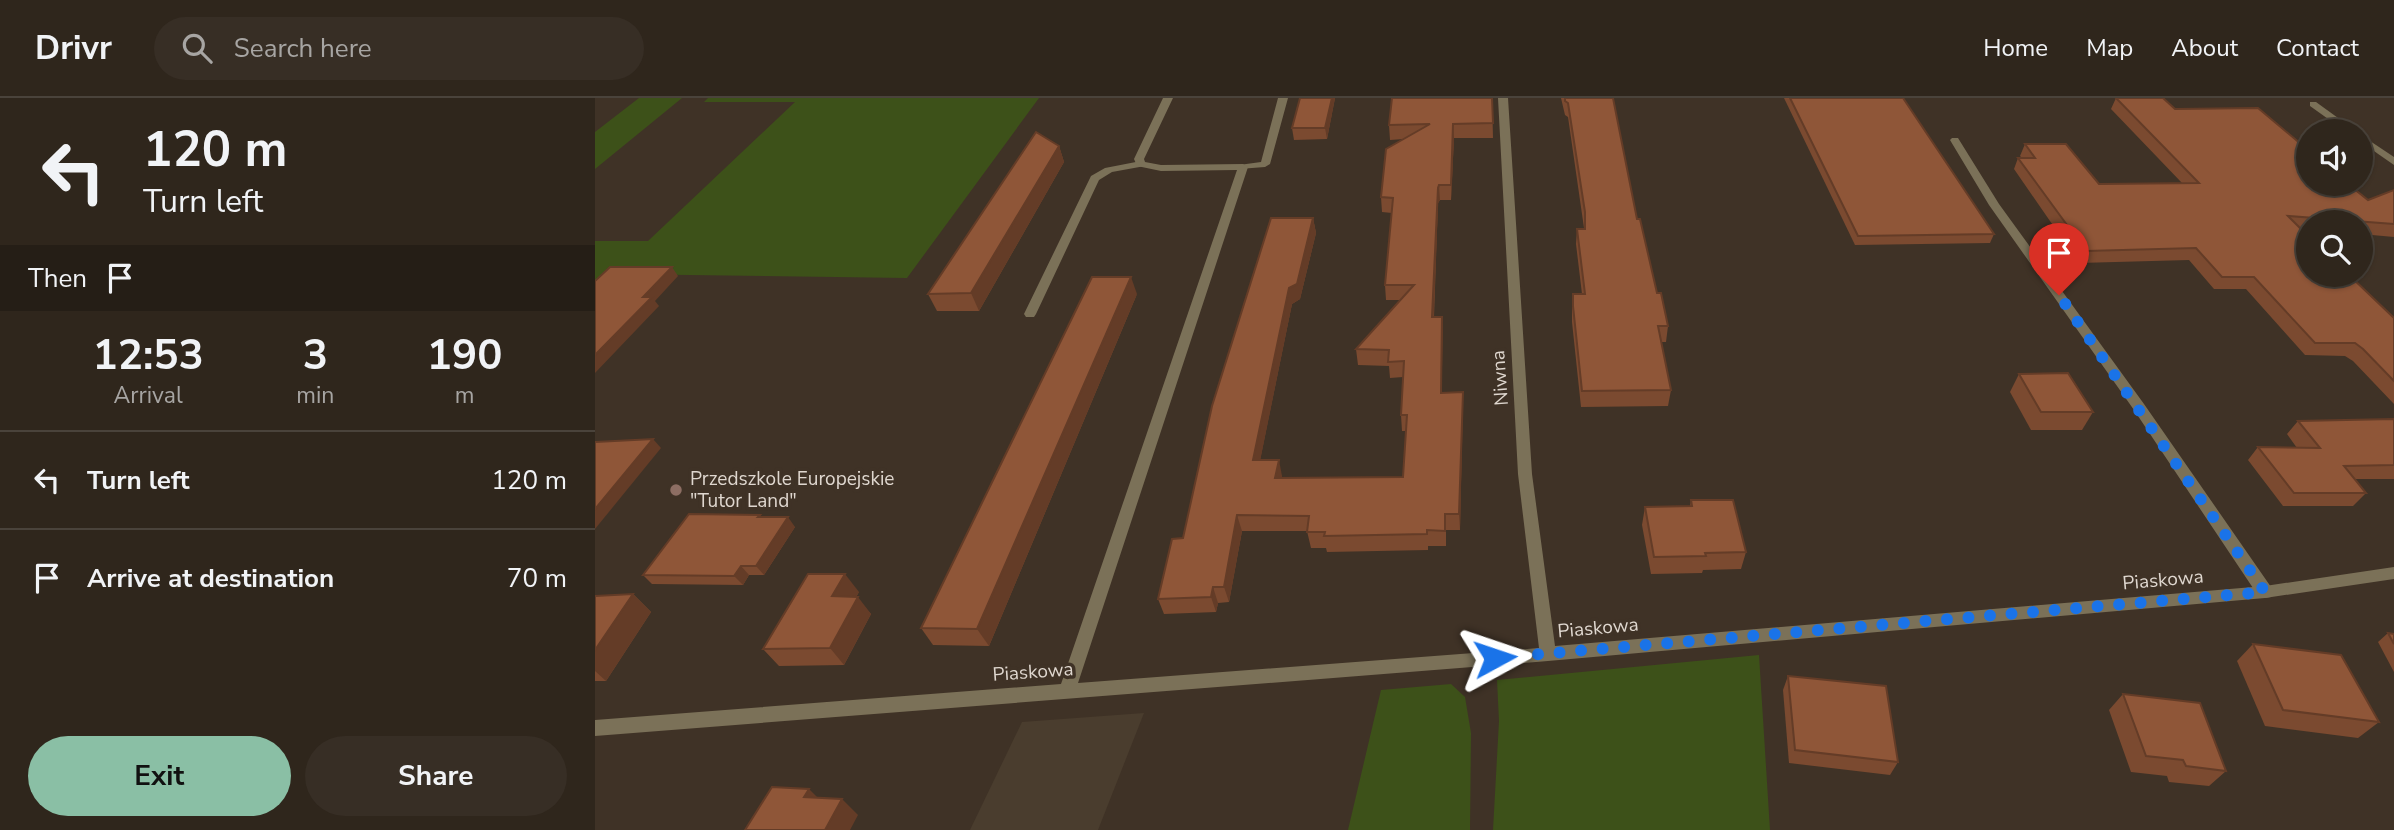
<!DOCTYPE html>
<html lang="en">
<head>
<meta charset="utf-8">
<style>
	:root { --surface:#2f261c; --page:#372e25; --text:#f1f3f6; --muted:#a7a5a3; --line:#4a433b; --accent:#8abfa5 }
	body { margin:0; font-family:"Nunito Sans",sans-serif; background:var(--page); color:var(--text); height:100vh; display:flex; flex-direction:column; font-size:26px; white-space:nowrap }
	* { box-sizing:border-box; margin:0 }
	p { font-size:23px; color:var(--muted) }
	.icon { flex:none; width:38px; height:38px; fill:none; stroke:currentColor; stroke-width:2; stroke-linecap:round; stroke-linejoin:round }
	.map { position:relative; flex:1; overflow:hidden }
	.drawer { display:flex; flex-direction:column; background:var(--surface); width:595px }
	.drawer>* { flex:none }
	.banner { background:#2f261c; color:var(--text); overflow:hidden }
	.controls { position:absolute; left:1701px; top:21px; display:grid; gap:14px }
	.controls a { display:grid; place-items:center; width:77px; height:77px; border-radius:50%; background:var(--surface); box-shadow:0 2px 5px #0004,0 0 0 2px var(--line); font-size:35px }
	.pin { position:absolute; display:grid; place-items:center; width:60px; height:60px; color:#fff; margin:-72px -30px; border-radius:50% 50% 50% 0; rotate:-45deg; box-shadow:0 0 7px #0007 }
	.pin .icon { rotate:45deg }
	.me { position:absolute; width:77px; margin:-38px; rotate:85deg; stroke-linejoin:round; filter:drop-shadow(0 0 5px #0008) }
	.turn { display:flex; align-items:center; gap:24px; height:147px; padding:0 28px; font-size:32px }
	.turn .icon { width:91px; height:91px; stroke-width:2.5 }
	.turn b { display:block; font-size:49px; line-height:60px }
	.then { display:flex; align-items:center; height:66px; padding:0 28px; background:#0003; gap:14px; font-size:26px }
	.eta { display:flex; justify-content:space-evenly; align-items:center; height:119px; text-align:center }
	.eta b { font-size:42px; font-weight:700; line-height:49px }
	.primary-button { display:flex; gap:14px; margin-top:auto; padding:14px 28px }
	.primary-button a { flex:1; height:80px; border-radius:42px; background:var(--accent); color:#111; font-size:28px; font-weight:700; line-height:80px; text-align:center }
	.primary-button a+a { background:var(--page); color:var(--text) }
	ul { padding:0; list-style:none }
	li { display:flex; align-items:center; gap:21px; height:98px; padding:0 28px; border-top:2px solid var(--line) }
	li div { flex:1 }
	li b { display:block; font-size:26px }
	li em { font-style:normal }
	header { display:flex; align-items:center; gap:42px; box-sizing:border-box; height:98px; padding:0 35px; background:var(--surface); border-bottom:2px solid var(--line) }
	header strong { font-size:33px }
	nav { display:flex; gap:38px; margin-inline-start:auto; font-size:24px }
	.search { width:490px; height:63px; background:var(--page); display:flex; align-items:center; gap:18px; box-sizing:border-box; padding:0 24px; border-radius:38px; color:var(--muted); font-size:26px }
	main { display:flex; flex:1; min-height:0 }
	.map>svg:first-child { display:block }
	.commercial { fill:#4a3d2e }
	.green { fill:#3d5119 }
	.lines { fill:none; stroke-linecap:round; stroke-linejoin:round }
	.lane { fill:#7b7158; fill-rule:evenodd }
	.street { fill:#7b7158; fill-rule:evenodd }
	.wall { fill:#7b4a30 }
	.shaded-wall { fill:#643c27 }
	.building { fill:#8f5638; stroke:#643c27; stroke-width:2 }
	.route { stroke:#1a73e8; stroke-width:12; stroke-dasharray:0 21.6 }
	.education-dot { fill:#8d6e63; stroke:#3f3226; stroke-width:2.5 }
	.labels { text-anchor:middle; dominant-baseline:central; stroke-width:7; stroke-linejoin:round; paint-order:stroke }
	.street-label { font-size:19px; fill:#dfd7cf; stroke:#3f3226 }
	.poi-label { font-size:19px; fill:#dfd7cf; stroke:#3f3226; text-anchor:start }
</style>
</head>
<body>
<header>
<strong>Drivr</strong>
<div class="search"><svg class="icon" aria-label="search" viewBox="0 0 24 24"><circle cx="10" cy="10" r="6"/><path d="M15 15l6 6"/></svg>Search here</div>
<nav><a>Home</a><a>Map</a><a>About</a><a>Contact</a></nav>
</header>
<main>
<section class="drawer">
<div class="banner">
<div class="turn"><svg class="icon" aria-label="left" viewBox="0 0 24 24"><path d="M17 20v-9H6M10 6l-5 5 5 5"/></svg><div><b>120 m</b>Turn left</div></div>
<div class="then">Then<svg class="icon" aria-label="arrive" viewBox="0 0 24 24"><path d="M6 21V4h12l-3 4 3 4H6"/></svg></div>
</div>
<div class="eta">
<div><b>12:53</b><p>Arrival</p></div>
<div><b>3</b><p>min</p></div>
<div><b>190</b><p>m</p></div>
</div>
<ul>
<li><svg class="icon" aria-label="left" viewBox="0 0 24 24"><path d="M17 20v-9H6M10 6l-5 5 5 5"/></svg><div><b>Turn left</b></div><em>120 m</em></li>
<li><svg class="icon" aria-label="arrive" viewBox="0 0 24 24"><path d="M6 21V4h12l-3 4 3 4H6"/></svg><div><b>Arrive at destination</b></div><em>70 m</em></li>
</ul>
<div class="primary-button"><a>Exit</a><a>Share</a></div>
</section>
<div class="map">
<svg width="1799" height="732" viewBox="0 0 1799 732">
	<rect width="100%" height="100%" fill="#3f3226"/>
	<path class="commercial" d="M549 615 503 732H375L427 624Z"/>
	<g class="green">
		<path d="M44 0H87L0 71V34Z"/>
		<path d="M113 0H444L312 180 19 176 0 194V143H53L200 4H109Z"/>
		<path d="M1164 557 1175 732H898L904 623 902 582Z"/>
		<path d="M856 586 870 599 876 635 875 732H753L786 592Z"/>
	</g>
	<g class="lines">
		<g class="lane">
			<path d="M683 0H693L675 66 670 69 644 71V67L666 64Z"/>
			<path d="M1357 40H1363L1404 106 1549 306 1676 489 1678 494 1676 499 1670 500 1664 499 1539 312 1394 107 1355 42Z"/>
			<path d="M546 63 550 64V68L517 74 504 82 441 216 439 219H431L429 216 496 78 510 70Z"/>
		</g>
		<g class="street">
			<path d="M568 0H578L549 61 550 64 566 67 648 66 653 69 483 585 944 550 923 376 903 0H913L937 376 960 548 1670 488 1799 469V481L1670 500 953 563 0 638V622L466 586 642 72 566 73 542 68 539 61Z"/>
			<path d="M1715 4H1721L1761 33H1750L1715 8Z"/>
			<path d="M1766 37 1799 59V67L1766 44Z"/>
		</g>
	</g>
	<g class="wall">
		<path d="M705 0H740L732 41 699 42 697 30Z"/>
		<path d="M897 0 898 40H859L856 102H845L843 105 839 219H847V295L868 294 865 432H851V448H833V452L732 454 731 450H716L712 433H647L634 504 623 505 621 514 569 516 563 501 718 120 721 135 705 201 697 206 665 362 687 378V380L808 379 811 333H807L806 317 808 279 795 280 794 268 763 267 761 251 805 202H791L790 187 797 115 787 114 786 99 809 41 795 42 794 27Z"/>
		<path d="M966 0H1018L1042 121 1062 195 1073 228 1071 244H1066L1076 292 1073 308 986 309 977 224V212L978 196H987L981 146 982 131H989V130L973 19 970 17Z"/>
		<path d="M1189 0H1308L1399 136 1395 145 1260 147Z"/>
		<path d="M1521 0 1580 11 1773 102 1799 92V139L1766 136V124H1713V132H1707L1799 220V306L1758 263 1750 258 1710 257 1651 191H1619L1594 162 1484 165 1419 71 1423 60H1427L1425 58 1430 46 1504 86 1587 85 1516 11Z"/>
		<path d="M464 48 469 64 384 213H342L333 196Z"/>
		<path d="M542 196 394 548 338 547 326 530Z"/>
		<path d="M1424 276 1498 314 1487 332H1436L1415 294Z"/>
		<path d="M1799 321V381H1760L1771 395 1758 408H1688L1653 362 1663 349 1702 350 1692 336 1703 323Z"/>
		<path d="M1096 402 1151 454 1146 471 1108 472 1107 475 1056 476 1047 427 1050 409 1095 408Z"/>
		<path d="M165 417 167 419 200 429 169 477H154L148 487 57 486 48 477Z"/>
		<path d="M264 494 261 499 276 516 249 567 184 568 168 551Z"/>
		<path d="M38 496 56 514 11 583H0V498Z"/>
		<path d="M1793 535 1799 536V574L1783 544Z"/>
		<path d="M1658 546 1784 624 1763 640 1670 628 1642 563Z"/>
		<path d="M1193 578 1303 664 1295 677 1194 665 1188 592Z"/>
		<path d="M1528 596 1631 673 1614 688 1574 684 1572 678 1536 674 1514 612Z"/>
	</g>
	<g class="shaded-wall">
		<path d="M737 0H740L732 41 730 30Z"/>
		<path d="M858 26 859 40 856 102V87Z"/>
		<path d="M464 48 469 64 384 213 376 195Z"/>
		<path d="M844 87 845 102 843 105 838 234 837 219 843 90Z"/>
		<path d="M718 120 721 135 705 201 697 206 662 378 658 362 694 190Z"/>
		<path d="M77 169 83 178 60 203 64 208 0 275V257L48 199Z"/>
		<path d="M536 179 542 196 394 548 382 531Z"/>
		<path d="M847 219 848 234 846 311V295Z"/>
		<path d="M868 294V310L865 432 864 416Z"/>
		<path d="M58 341 66 350 0 431V411Z"/>
		<path d="M684 362 687 378 684 396 680 380Z"/>
		<path d="M642 417 647 433 634 504 629 489Z"/>
		<path d="M193 419 200 429 169 477 161 468Z"/>
		<path d="M146 468 154 477 148 487 139 478Z"/>
		<path d="M250 476 264 494 251 516 237 498Z"/>
		<path d="M618 489 623 505 621 514 616 499Z"/>
		<path d="M38 496 56 514 11 583 0 573V552Z"/>
		<path d="M263 499 276 516 249 567 235 550Z"/>
		<path d="M214 691 230 707 209 699Z"/>
		<path d="M247 701 263 717 255 732H230Z"/>
	</g>
	<g class="building">
		<path d="M705 0H737L730 30H697Z"/>
		<path d="M797 0H897L898 25 858 26 856 87H844L843 90 837 219H847L846 295 868 294 864 416H850V433L832 432V436L729 438 730 434H712L714 418 642 417 629 489H618L616 499 563 501 577 441 588 440 617 308 676 120H718L702 186 694 190 658 362H684L680 380 808 379 812 317H806L809 263 793 264 794 252 761 251 819 187H790L798 100 786 99 791 51 835 26 794 27Z"/>
		<path d="M970 0H1018L1042 121H1045L1062 195H1066L1073 228H1063L1076 292 987 293 978 208V196H990L982 131H990V114L973 5 970 3Z"/>
		<path d="M1195 0H1308L1399 136 1263 138Z"/>
		<path d="M1521 0H1568L1580 11 1663 10 1713 52V86H1753L1773 102 1799 92V126L1693 118 1713 138V177H1754L1799 220V283L1768 251 1760 245H1720L1659 179H1627L1601 150 1491 153 1423 60H1440L1430 46H1471L1504 86 1604 85Z"/>
		<path d="M441 34 464 48 376 195 333 196Z"/>
		<path d="M15 169H77L48 199H57L0 257V183Z"/>
		<path d="M497 179H536L382 531 326 530Z"/>
		<path d="M1473 275 1498 314H1446L1424 276Z"/>
		<path d="M1799 321V367L1749 368 1771 395H1699L1663 349 1725 350 1703 323Z"/>
		<path d="M58 341 0 411V344Z"/>
		<path d="M1096 402H1138L1151 454 1110 455 1111 458 1059 459 1050 409 1097 408Z"/>
		<path d="M94 416 165 417 163 419H193L161 468H146L139 478 48 477Z"/>
		<path d="M213 476H250L237 498 263 499 235 550 168 551Z"/>
		<path d="M38 496 0 552V498Z"/>
		<path d="M1793 535 1799 536V546Z"/>
		<path d="M1658 546 1746 557 1784 624 1688 612Z"/>
		<path d="M1193 578 1291 588 1303 664 1200 652Z"/>
		<path d="M1528 596 1605 605 1631 673 1591 668 1588 662 1551 658Z"/>
		<path d="M177 689 214 691 209 699 247 701 230 732H150Z"/>
	</g>
	<g class="lines">
		<path class="route" d="M900 560 1670 494 1464 197"/>
	</g>
	<circle class="education-dot" cx="81" cy="392" r="7"/>
	<g class="labels">
		<g class="street-label">
			<text transform="translate(905 280) rotate(-94)">Niwna</text>
			<text transform="translate(1568 482) rotate(-5)">Piaskowa</text>
			<text transform="translate(1003 530) rotate(-5)">Piaskowa</text>
			<text transform="translate(438 574) rotate(-4)">Piaskowa</text>
		</g>
		<g class="poi-label">
			<text x="95" y="381">Przedszkole Europejskie<tspan x="95" dy="22">"Tutor Land"</tspan></text>
		</g>
	</g>
</svg>
<div class="controls">
<a><svg class="icon" aria-label="sound" viewBox="0 0 24 24"><path d="M4 9h4l5-4v14l-5-4H4zM17 9q2 3 0 6"/></svg></a>
<a><svg class="icon" aria-label="search" viewBox="0 0 24 24"><circle cx="10" cy="10" r="6"/><path d="M15 15l6 6"/></svg></a>
</div>
<div class="pin" style="left:1464px;top:197px;background:#d93025"><svg class="icon" aria-label="arrive" viewBox="0 0 24 24"><path d="M6 21V4h12l-3 4 3 4H6"/></svg></div>
<svg class="me" style="left:900px;top:560px" viewBox="-20 -20 40 40"><path d="M0-17L14 15 0 8-14 15z" fill="#1a73e8" stroke="#fff" stroke-width="4"/></svg>
</div>
</main>
</body>
</html>
